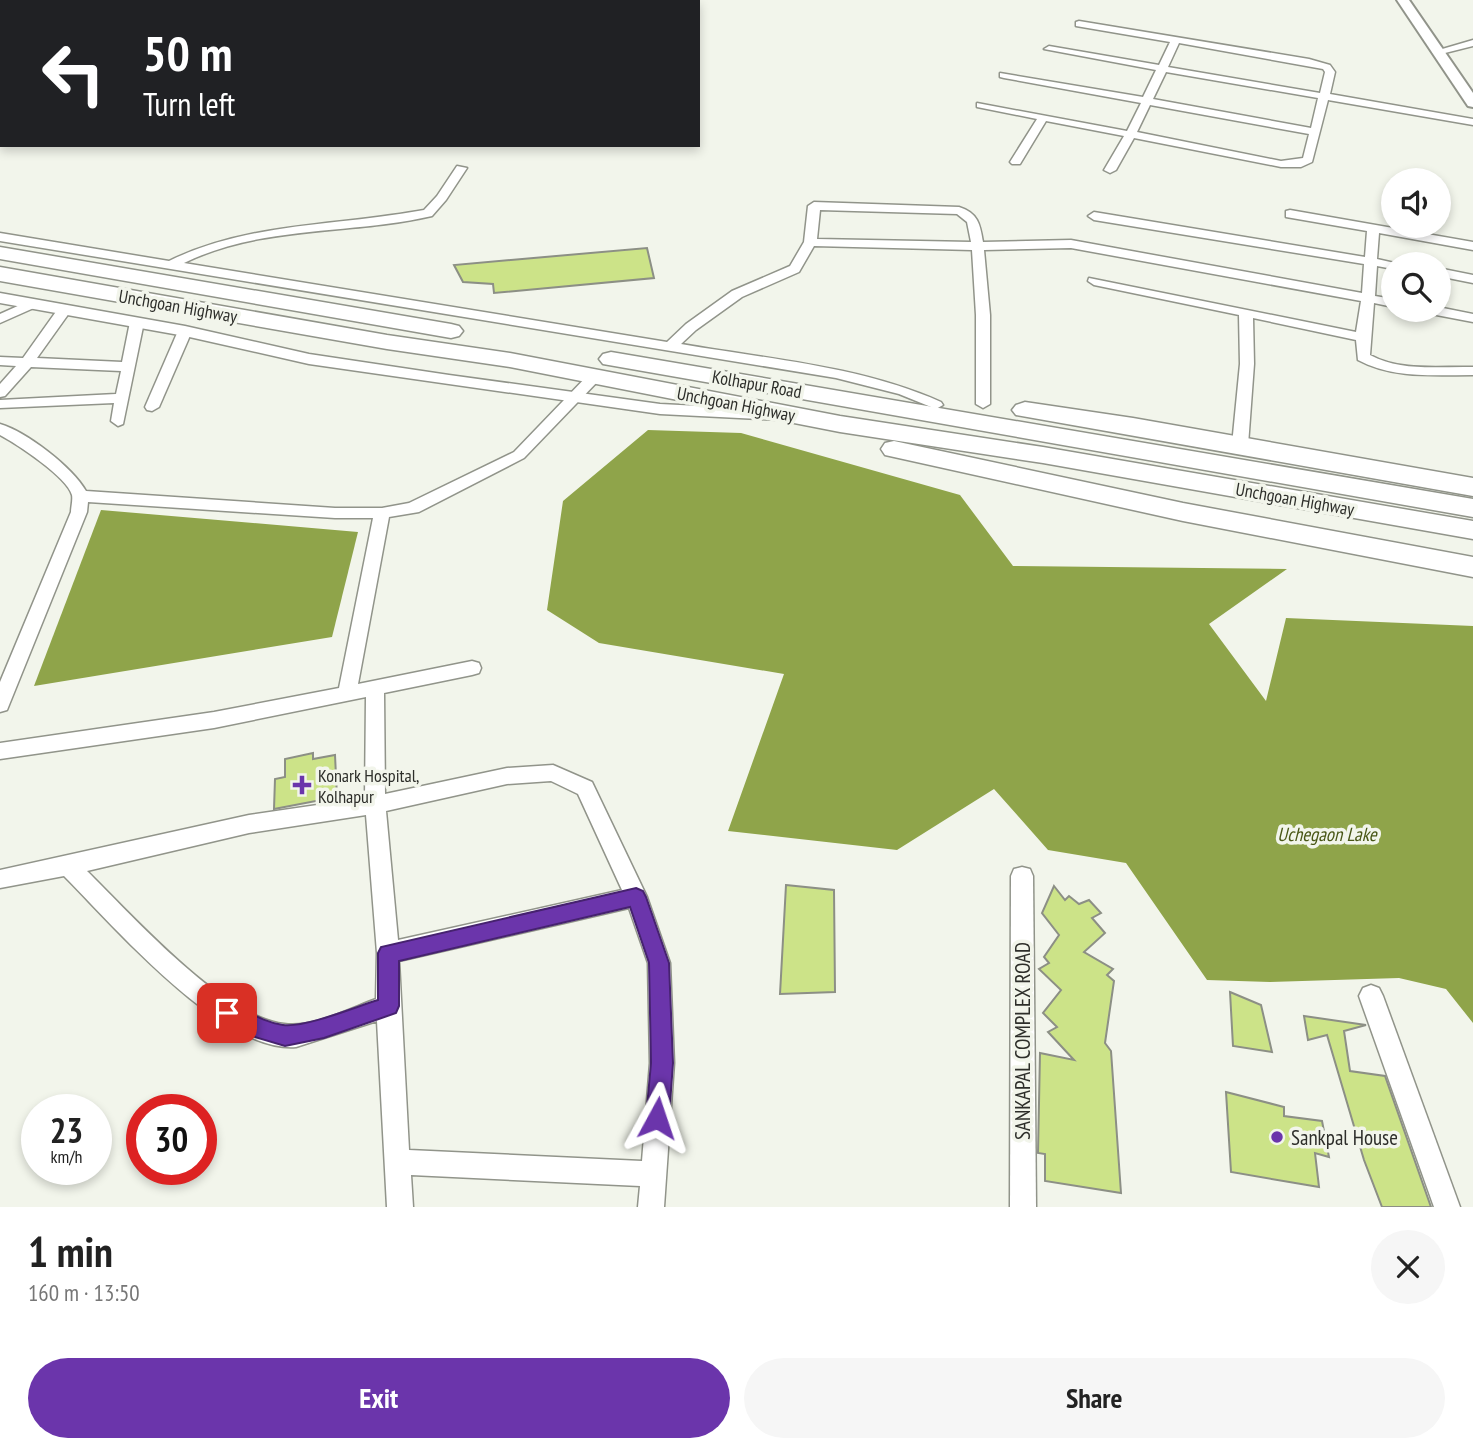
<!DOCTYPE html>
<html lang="en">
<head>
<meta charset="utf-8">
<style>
	:root { --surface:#fff; --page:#f6f6f6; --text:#222; --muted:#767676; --accent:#6b35ab }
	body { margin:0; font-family:"PT Sans Narrow",sans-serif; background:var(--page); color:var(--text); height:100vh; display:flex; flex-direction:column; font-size:26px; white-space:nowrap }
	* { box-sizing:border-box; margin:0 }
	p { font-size:23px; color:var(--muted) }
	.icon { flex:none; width:38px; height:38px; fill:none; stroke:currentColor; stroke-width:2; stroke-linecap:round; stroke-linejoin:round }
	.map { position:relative; height:1207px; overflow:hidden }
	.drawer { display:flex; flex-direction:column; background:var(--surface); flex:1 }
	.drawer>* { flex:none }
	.banner { position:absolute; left:0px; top:0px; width:700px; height:147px; box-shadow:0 4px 10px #0003; background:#202124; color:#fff; overflow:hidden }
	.fabs { position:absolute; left:1381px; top:168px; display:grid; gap:14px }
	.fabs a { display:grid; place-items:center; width:70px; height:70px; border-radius:50%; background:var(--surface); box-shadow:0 4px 10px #0003; font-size:35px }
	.speed { position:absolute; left:21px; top:1094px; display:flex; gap:14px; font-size:35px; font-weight:700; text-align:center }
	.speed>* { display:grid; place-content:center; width:91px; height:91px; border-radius:50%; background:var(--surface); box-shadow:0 4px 10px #0003; line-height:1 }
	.speed small { font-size:18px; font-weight:400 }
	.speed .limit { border:10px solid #d22; background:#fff; color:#111 }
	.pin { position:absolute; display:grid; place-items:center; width:60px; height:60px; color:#fff; margin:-30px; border-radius:14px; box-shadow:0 4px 10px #0006 }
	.me { position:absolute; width:77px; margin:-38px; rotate:5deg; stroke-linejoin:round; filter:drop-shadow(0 0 5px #0008) }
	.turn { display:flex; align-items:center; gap:24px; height:147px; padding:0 28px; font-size:32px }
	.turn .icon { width:91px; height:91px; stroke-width:2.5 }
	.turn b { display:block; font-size:49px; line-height:60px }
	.round { display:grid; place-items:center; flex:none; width:74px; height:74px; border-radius:37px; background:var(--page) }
	.headline { display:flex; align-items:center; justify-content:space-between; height:119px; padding:0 28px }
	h1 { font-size:42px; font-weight:600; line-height:52px }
	.action { display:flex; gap:14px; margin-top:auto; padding:14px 28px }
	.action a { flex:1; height:80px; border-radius:42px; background:var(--accent); color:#fff; font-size:28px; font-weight:600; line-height:80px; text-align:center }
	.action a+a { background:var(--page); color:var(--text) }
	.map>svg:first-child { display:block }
	.water { fill:#8fa44a }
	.building { fill:#cce388; stroke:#8c8f85; stroke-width:2 }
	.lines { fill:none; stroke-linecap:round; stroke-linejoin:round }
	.minor-casing { stroke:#91948a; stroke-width:3 }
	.tertiary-casing { stroke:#91948a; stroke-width:3 }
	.secondary-casing { stroke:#91948a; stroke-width:4 }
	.trunk-casing { stroke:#91948a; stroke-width:3 }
	.minor { fill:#fff; fill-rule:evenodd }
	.tertiary { fill:#fff; fill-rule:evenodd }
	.secondary { fill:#fff; fill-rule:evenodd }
	.trunk { fill:#fff; fill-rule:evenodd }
	.route { fill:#6b35ab; stroke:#46226f; stroke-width:2 }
	.poi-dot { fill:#6b35ab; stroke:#f2f5eb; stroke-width:2.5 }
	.labels { text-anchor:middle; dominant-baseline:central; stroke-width:7; stroke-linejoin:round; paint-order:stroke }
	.street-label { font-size:18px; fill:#2d2e2a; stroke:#f2f5eb }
	.poi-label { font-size:18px; fill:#2d2e2a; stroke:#f2f5eb; text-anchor:start }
	.water-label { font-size:19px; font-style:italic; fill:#495716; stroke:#f2f5eb }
	.near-street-label { font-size:21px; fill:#2d2e2a; stroke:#f2f5eb }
	.near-poi-label { font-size:21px; fill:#2d2e2a; stroke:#f2f5eb; text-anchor:start }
</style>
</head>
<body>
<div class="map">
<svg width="1473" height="1207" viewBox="0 0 1473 1207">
	<rect width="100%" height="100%" fill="#f2f5eb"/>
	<g class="water">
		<path d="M648 430 741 433 960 495 1013 566 1287 569 1209 624 1266 701 1286 618 1473 626V1023L1446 989 1399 978 1270 982 1207 980 1126 863 1048 850 994 789 897 850 728 831 784 674 599 643 547 610 563 501Z"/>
		<path d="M101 510 358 532 332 637 34 686Z"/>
	</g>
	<g class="building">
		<path d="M647 248 654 278 494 293 493 284 463 282 454 265Z"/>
		<path d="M313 753V759L335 755 337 797 274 809 275 779 285 777V759Z"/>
		<path d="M786 885 834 890 835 992 780 994Z"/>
		<path d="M1054 886 1065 900 1069 896 1079 904 1089 900 1101 913 1092 918 1105 933 1084 952 1113 969 1107 975 1114 981 1105 1043 1111 1051 1121 1193 1045 1181V1154L1038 1153 1040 1053 1074 1060 1048 1032 1057 1027 1043 1013 1061 990 1039 969 1049 963 1044 957 1059 935 1042 913Z"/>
		<path d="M1230 992 1261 1005 1272 1052 1233 1046Z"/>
		<path d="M1304 1016 1366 1025 1344 1031 1350 1071 1385 1076 1431 1207H1382L1364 1160 1327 1035 1308 1040Z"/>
		<path d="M1226 1092 1284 1107V1116L1322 1121 1329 1157 1315 1153 1319 1187 1231 1172Z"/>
	</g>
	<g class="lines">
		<g class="minor-casing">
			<g id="minor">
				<path d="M417 0H425L416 2Z"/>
				<path d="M1079 21 1309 59 1330 65 1335 72 1330 94 1473 119V125L1328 100 1312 162 1301 167H1281L1134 138 1116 170 1110 173 1104 170 1124 136 1046 121 1020 164H1012L1010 162 1037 119 977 107V103L1127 131 1141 103 1004 78 1000 77V73L1143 97 1156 70 1044 49 1049 46 1159 65 1170 42 1076 26V22ZM1179 43 1323 69 1325 72 1320 93 1168 67ZM1166 72 1318 98 1311 128 1153 99ZM1150 105 1309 134 1303 158 1281 161 1137 132Z"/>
				<path d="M1473 40V46L1437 55 1432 52Z"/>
				<rect x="0" y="110" width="2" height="6"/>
				<path d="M0 125H2L0 132Z"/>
				<path d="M457 166 467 168 446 200 432 216C350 235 261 225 184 263L667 342 686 324 732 291 790 266 804 242 808 206 814 202 959 207C978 213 980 224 983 242L1071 240 1362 293 1364 264 1094 220 1088 216 1094 212 1365 257 1367 231 1286 217V211L1290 210 1473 242V250L1379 233 1377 259 1399 264H1393V269L1377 266 1375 296 1393 299V307L1374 303 1370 355C1401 372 1439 366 1473 367V375C1434 375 1393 379 1358 360L1356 340 1253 318 1254 364 1248 445 1240 450 1232 445 1240 364 1239 315 1094 285 1088 281 1089 278 1356 332 1361 301 1071 248 984 250 990 315V404L983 408 976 404V315L972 250 814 246 799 272 742 297 696 330 681 344C768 359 860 366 941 402L943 405 936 409 899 394 836 378 0 241V233L169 261C249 222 338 226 424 210L437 196ZM820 210 957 214 967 222 971 242 817 239Z"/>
				<path d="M1438 268 1473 275V283L1438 276Z"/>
				<path d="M31 300 36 301V307L0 323V314Z"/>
				<path d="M65 305 72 309 37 358 122 362 130 322 137 318 144 322 123 424 118 426 111 421 114 403 0 408V400L116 394 121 371 31 367 5 396 0 397V384L16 366 0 365V357L23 358 60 306Z"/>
				<path d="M1438 307 1473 314V322L1431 314 1424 310H1438Z"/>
				<path d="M185 327 192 331 159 407 152 411 147 410 145 407 178 331Z"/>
				<path d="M595 372 600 373V379L524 458 419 512 389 517 358 684 472 661 479 663 481 668 479 673 472 675 384 693 385 794 507 768 553 765 592 782 647 897 670 963 674 1063 664 1207H638L640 1186 411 1175 413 1207H387L377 1021 296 1047C222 1053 114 926 64 876L0 888V870L249 815 365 798 366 697 214 728 0 759V743L214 712 339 688 373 518H335L88 502 87 512 9 705 7 710 0 712V682L71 512C71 507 73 500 72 495 67 477 17 444 0 435V424C27 432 72 467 86 491L335 508H382L409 503 514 452 590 373ZM551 781 578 794 622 890 398 940 386 811 507 784ZM366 815 377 953 376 999C349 1009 313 1028 284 1024 222 1017 131 914 87 871L249 833ZM629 908 648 963 650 1063 642 1161 409 1150 399 961Z"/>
				<path d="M1022 867 1030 869 1033 876 1036 1207H1010L1011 876 1014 869Z"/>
				<path d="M1371 985 1379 988 1383 996 1460 1207H1434L1359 996 1363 988Z"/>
			</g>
		</g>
		<g class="tertiary-casing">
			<path id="tertiary" d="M0 293 185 326 309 354 449 375 660 404 780 410 789 415 780 420 660 414 309 364 185 336 0 303Z"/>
		</g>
		<g class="secondary-casing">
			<path id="secondary" d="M1397 0H1409L1473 93V107L1468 106Z"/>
		</g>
		<g class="trunk-casing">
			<g id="trunk">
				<path d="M0 247 451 324 459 326 463 331 459 336 451 338 0 259Z"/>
				<path d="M0 267 387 335 510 353 840 416 1043 447 1473 521V539L1043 463 840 432 510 367 387 349 0 281Z"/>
				<path d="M611 352 1473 499V517L603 364 599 359 603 354Z"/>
				<path d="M1025 402 1133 418 1473 478V496L1016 415 1012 410 1016 405Z"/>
				<path d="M894 441 1183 503 1473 557V577L1183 521 885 455 881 449 885 443Z"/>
			</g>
		</g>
		<use href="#minor" class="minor"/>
		<use href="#tertiary" class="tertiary"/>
		<use href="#secondary" class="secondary"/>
		<use href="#trunk" class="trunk"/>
	</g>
	<path class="route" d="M636 888 643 891 646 897 669 963 673 1063 669 1118 665 1126 657 1130 649 1126 646 1118 651 1063 649 963 630 907 399 961V1006L396 1013 324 1038 285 1046 235 1031 220 1020 217 1013 220 1005 227 1002C246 1010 262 1022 283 1025 305 1028 355 1007 378 1000V953L381 947Z"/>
	<g class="poi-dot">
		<path d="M298.5 774.5h7v7h7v7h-7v7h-7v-7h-7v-7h7z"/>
		<circle cx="1277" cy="1137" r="7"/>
	</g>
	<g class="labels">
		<g class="street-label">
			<text transform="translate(178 306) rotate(10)">Unchgoan Highway</text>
			<text transform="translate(757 384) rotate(10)">Kolhapur Road</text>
			<text transform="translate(736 404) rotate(11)">Unchgoan Highway</text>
			<text transform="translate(1295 499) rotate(10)">Unchgoan Highway</text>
		</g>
		<g class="poi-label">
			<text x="318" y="775">Konark Hospital,<tspan x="318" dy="21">Kolhapur</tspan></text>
		</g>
		<g class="water-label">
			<text x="1327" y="834">Uchegaon Lake</text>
		</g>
		<g class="near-street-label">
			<text transform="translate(1022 1041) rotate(-90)">SANKAPAL COMPLEX ROAD</text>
		</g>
		<g class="near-poi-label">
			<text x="1291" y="1137">Sankpal House</text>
		</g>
	</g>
</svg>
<div class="fabs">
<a><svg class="icon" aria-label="sound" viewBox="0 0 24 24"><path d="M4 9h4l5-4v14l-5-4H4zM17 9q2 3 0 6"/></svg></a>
<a><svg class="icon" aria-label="search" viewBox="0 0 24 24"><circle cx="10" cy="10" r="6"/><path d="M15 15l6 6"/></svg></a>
</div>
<div class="speed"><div>23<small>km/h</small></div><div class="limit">30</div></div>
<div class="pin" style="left:227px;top:1013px;background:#d93025"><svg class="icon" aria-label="arrive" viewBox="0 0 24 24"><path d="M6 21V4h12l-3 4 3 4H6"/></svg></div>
<svg class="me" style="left:657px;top:1118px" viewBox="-20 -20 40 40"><path d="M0-17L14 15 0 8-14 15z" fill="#6b35ab" stroke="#fff" stroke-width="4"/></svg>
<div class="banner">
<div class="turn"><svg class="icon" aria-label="left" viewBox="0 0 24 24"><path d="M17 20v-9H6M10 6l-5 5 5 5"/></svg><div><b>50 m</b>Turn left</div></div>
</div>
</div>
<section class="drawer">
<div class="headline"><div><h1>1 min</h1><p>160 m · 13:50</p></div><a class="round"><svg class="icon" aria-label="close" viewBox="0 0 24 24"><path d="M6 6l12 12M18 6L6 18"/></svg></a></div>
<div class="action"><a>Exit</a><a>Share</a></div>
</section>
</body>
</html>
